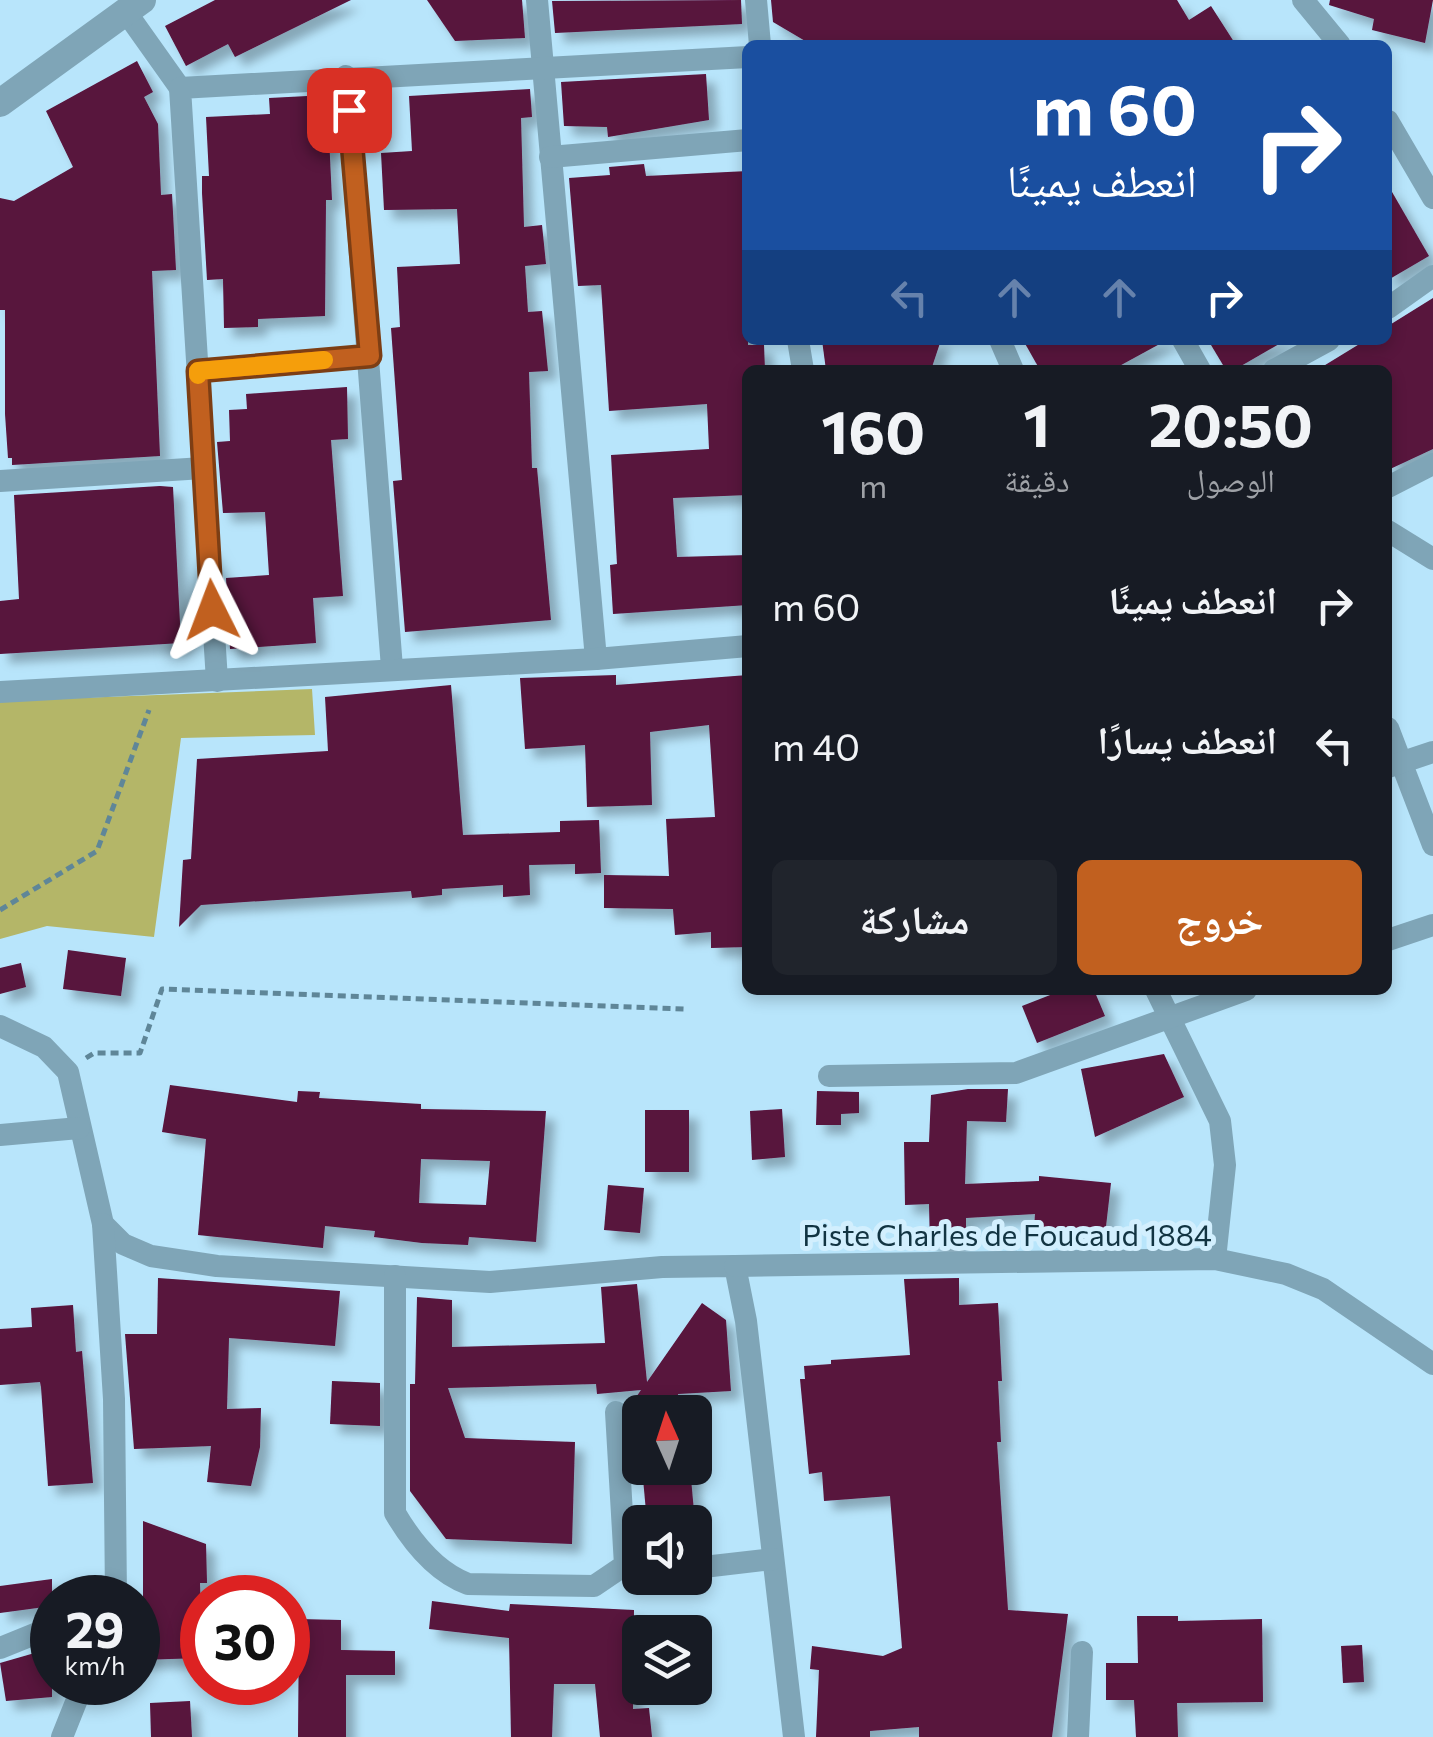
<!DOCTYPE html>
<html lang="ar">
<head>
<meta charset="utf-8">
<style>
	:root { --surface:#171b24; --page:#20242c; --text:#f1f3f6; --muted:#9ea1a6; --accent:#c1601f }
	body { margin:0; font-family:Commissioner,"Noto Naskh Arabic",sans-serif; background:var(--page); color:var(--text); direction:rtl; height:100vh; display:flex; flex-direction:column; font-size:38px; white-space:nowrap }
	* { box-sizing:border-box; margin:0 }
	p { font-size:32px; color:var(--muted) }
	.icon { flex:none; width:55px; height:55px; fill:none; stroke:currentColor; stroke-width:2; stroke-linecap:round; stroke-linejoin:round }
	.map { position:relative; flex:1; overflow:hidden; direction:ltr }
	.details { position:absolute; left:742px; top:365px; width:650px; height:630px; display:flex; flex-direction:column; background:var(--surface); border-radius:15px; box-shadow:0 5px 15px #0003; direction:rtl }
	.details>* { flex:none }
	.banner { position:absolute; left:742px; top:40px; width:650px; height:305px; border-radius:15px; box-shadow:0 5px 15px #0003; direction:rtl; background:#1a4fa0; color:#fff; overflow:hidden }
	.needle { width:65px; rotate:357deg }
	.fabs { position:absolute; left:622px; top:1395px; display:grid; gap:20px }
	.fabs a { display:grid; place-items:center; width:90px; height:90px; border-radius:15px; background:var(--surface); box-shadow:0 5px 15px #0003; font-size:50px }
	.speed { position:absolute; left:30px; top:1575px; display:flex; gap:20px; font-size:50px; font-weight:700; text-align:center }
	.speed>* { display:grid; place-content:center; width:130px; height:130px; border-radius:50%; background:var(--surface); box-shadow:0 5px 15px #0003; line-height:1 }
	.speed small { font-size:25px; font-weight:400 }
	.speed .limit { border:15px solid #d22; background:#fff; color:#111 }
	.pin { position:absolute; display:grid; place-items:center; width:85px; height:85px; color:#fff; margin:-42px; border-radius:20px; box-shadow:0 5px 15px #0006 }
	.me { position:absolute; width:110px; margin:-55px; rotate:357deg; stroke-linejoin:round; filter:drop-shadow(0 0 8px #0008) }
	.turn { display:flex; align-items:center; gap:35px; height:210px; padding:0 30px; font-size:45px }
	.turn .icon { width:130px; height:130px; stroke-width:2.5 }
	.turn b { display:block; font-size:70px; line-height:85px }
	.lanes { display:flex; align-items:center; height:95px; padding:0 30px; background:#0003; justify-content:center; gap:50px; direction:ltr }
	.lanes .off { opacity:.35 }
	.eta { display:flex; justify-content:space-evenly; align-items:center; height:170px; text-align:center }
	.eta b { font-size:60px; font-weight:700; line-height:70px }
	.cta { display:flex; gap:20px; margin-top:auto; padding:20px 30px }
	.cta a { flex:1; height:115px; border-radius:15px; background:var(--accent); color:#fff; font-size:40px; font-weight:700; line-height:115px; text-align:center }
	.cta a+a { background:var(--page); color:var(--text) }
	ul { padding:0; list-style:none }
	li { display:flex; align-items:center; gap:30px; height:140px; padding:0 30px }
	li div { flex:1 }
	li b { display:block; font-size:38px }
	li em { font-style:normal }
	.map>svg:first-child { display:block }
	.green { fill:#b4b668 }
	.building { fill:#59133c; fill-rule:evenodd; filter:url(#shadow) }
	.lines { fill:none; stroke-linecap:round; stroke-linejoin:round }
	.path { stroke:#5f8698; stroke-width:5; stroke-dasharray:8 5; stroke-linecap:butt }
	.minor { stroke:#7fa5b7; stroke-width:22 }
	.tertiary { stroke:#7fa5b7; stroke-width:28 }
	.route-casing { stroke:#7d3e14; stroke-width:25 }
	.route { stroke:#c1601f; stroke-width:18 }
	.slow { stroke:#f59e0b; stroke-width:18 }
	.labels { text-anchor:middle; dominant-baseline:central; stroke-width:10; stroke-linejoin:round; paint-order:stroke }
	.street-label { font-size:30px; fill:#123442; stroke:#d2effe }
</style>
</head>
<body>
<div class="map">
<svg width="1433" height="1737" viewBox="0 0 1433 1737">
	<defs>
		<filter id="shadow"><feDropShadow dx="9" dy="9" stdDeviation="5" flood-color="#0004"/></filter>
	</defs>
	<rect width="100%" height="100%" fill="#b8e5fb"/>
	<path class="green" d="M312 689 315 735 181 738 154 937 47 926 0 939V701Z"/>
	<g class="building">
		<path d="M215 0H351L235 57 228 44 186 66 165 26Z"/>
		<path d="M427 0H522L525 38 455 41Z"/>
		<path d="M741 0 742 24 555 33 552 1Z"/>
		<path d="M771 0H1177L1189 20 1211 6 1236 45H812L773 22Z"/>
		<path d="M1330 0H1433L1425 43 1372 30 1374 19 1329 5Z"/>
		<path d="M137 61 153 92 144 97 158 124 161 195 172 194 176 270 152 271 160 456 12 465V458H8L5 414V310H0V198L14 201 73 167 46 111Z"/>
		<path d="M706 74 709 120 608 137 607 127 564 126 561 82Z"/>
		<path d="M530 89 532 117 521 118 524 227 542 225 546 264 525 266 528 312 542 311 548 371 529 372 532 468H537L551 620 405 632 393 481 402 480 391 328 400 327 397 267 460 264 457 209 384 210 381 153 412 151 409 96Z"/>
		<path d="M327 95 332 200H326L325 316 258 319V327L224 328 223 279 207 280 202 193V176H209L206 117 270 114 269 98Z"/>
		<path d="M644 164 646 176 748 171V345H764L765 370H748V495L673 498 677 557 748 555V605L613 614 610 565 617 564 611 455 709 449 707 404 609 411 601 285 578 286 569 178 610 175 609 167Z"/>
		<path d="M1388 185 1429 256 1388 280Z"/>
		<path d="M1433 298V449L1388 470V370H1317L1366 340H1388V326Z"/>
		<path d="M822 340H941L931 370H826Z"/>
		<path d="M1023 340H1167L1112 370H1040Z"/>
		<path d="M1208 340H1286L1234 370H1226Z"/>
		<path d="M347 387 348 439 331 440 343 596 313 598 316 643 230 649 226 578 269 575 265 512 223 513 217 442 230 441 229 410 247 409 246 394Z"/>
		<path d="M160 486 173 487 181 643 0 654V601L19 599 14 495Z"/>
		<path d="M616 675V685L748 675 746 947 711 948V932L675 935 673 909 604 908V875L669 876 666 819 715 817 709 725 650 732 652 805 587 807 585 745 525 749 520 678Z"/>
		<path d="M451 685 463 835 560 832V821L599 820 601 873 575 874V864L529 865 530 895 503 897V885L442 889V895L412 898 411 891 201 905 179 927 183 860 191 859 197 759 328 751 325 697Z"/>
		<path d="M68 950 126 958 121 996 63 989Z"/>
		<path d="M21 963 26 987 0 994V968Z"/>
		<path d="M1063 990H1094L1105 1016 1037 1043 1022 1006Z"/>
		<path d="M1164 1054 1184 1097 1095 1137 1081 1069Z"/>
		<path d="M170 1085 297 1102 298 1091 320 1092 319 1098 421 1104V1109L546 1111 536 1242 469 1237 468 1245 422 1243 374 1237 375 1231 325 1226 323 1248 198 1235 206 1139 162 1132ZM421 1159 490 1161 486 1205 419 1203Z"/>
		<path d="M968 1089H1008L1006 1122 967 1121 965 1184 1039 1181V1176L1111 1183 1105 1235 1034 1228 1035 1214 966 1218V1231H958L959 1248H930L929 1204 905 1205 904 1142H929L931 1095Z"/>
		<path d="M817 1091 859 1092V1113L841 1114V1125H816Z"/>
		<path d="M782 1109 785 1157 752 1160 750 1111Z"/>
		<rect x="645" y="1110" width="44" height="62"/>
		<path d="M608 1185 644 1188 640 1233 604 1230Z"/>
		<path d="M158 1278 340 1291 335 1346 229 1338 227 1409 261 1408 260 1447 251 1486 207 1482 211 1446 134 1449 125 1334H157Z"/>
		<path d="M959 1278V1305L998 1303 1002 1381H998L1001 1442H997L1008 1610 1068 1614 1052 1737H919V1727L870 1731V1737H816L819 1670 810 1669 812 1646 883 1656 902 1648 890 1496 824 1501 822 1472 809 1474 800 1379H805L804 1366 831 1364V1360L910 1355 904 1279Z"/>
		<path d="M637 1284 647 1382 702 1303 726 1320 731 1391 678 1394 680 1412H631L630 1406 641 1390 597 1394 596 1384 448 1388 465 1438 575 1442 572 1544 446 1539 410 1491V1384H415L417 1297 452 1300V1347L605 1343 601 1287Z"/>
		<path d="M73 1305 76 1352 82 1351 93 1483 48 1486 41 1387 40 1382 0 1385V1329L32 1327 31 1308Z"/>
		<path d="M332 1381 380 1383V1426L330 1424Z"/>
		<path d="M642 1468H690L695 1522H647Z"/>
		<path d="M143 1521 206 1544 207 1583H200L202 1658 138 1660V1618H143Z"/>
		<path d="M52 1579V1606L0 1613V1586Z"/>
		<path d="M432 1601 509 1611 510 1604 634 1610 633 1709 649 1708 652 1737H600L595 1684H554L552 1737H511L509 1638 429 1629Z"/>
		<path d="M1137 1616H1178V1621L1262 1619 1263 1702 1177 1703 1178 1737H1136L1134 1700H1106V1663H1138Z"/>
		<path d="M299 1619 341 1620V1650L395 1651V1675H346V1737H298Z"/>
		<path d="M1362 1645 1364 1682 1343 1683 1341 1646Z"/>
		<path d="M52 1648V1697L6 1701 0 1663Z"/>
		<path d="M190 1701 192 1737H151L150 1703Z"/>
	</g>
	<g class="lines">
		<g class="path">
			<path d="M0 910 97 851 149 710"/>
			<path d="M86 1058 94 1053H140L162 989 685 1009"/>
		</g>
		<g class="minor">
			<path d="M537 0 596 659"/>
			<path d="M756 0 760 45"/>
			<path d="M1303 0 1340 45"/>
			<path d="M126 12 180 88"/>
			<path d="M346 76 392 668"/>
			<path d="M1388 121 1433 198"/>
			<path d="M550 157 748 140"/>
			<path d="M1388 308 1433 276"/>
			<path d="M798 340 803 370"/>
			<path d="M1000 340 1013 370"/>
			<path d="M1183 340 1200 370"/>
			<path d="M1274 370 1329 340"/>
			<path d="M197 371 370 356"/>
			<path d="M0 481 203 468"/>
			<path d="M1388 487 1433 464"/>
			<path d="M1388 531 1433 559"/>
			<path d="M217 681 180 88 748 57"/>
			<path d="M0 692 596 659 748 646"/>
			<path d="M1388 728 1433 845"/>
			<path d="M1388 767 1433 752"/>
			<path d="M1388 940 1433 925"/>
			<path d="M1156 990 1220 1121 1225 1165 1215 1259"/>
			<path d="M0 1026 44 1047 68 1072 103 1224 123 1244 151 1256 217 1266 490 1282 662 1267 735 1266 746 1321 794 1737"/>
			<path d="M829 1076 1016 1073 1246 990"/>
			<path d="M0 1135 79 1128"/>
			<path d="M103 1224 114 1399 116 1598"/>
			<path d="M735 1266 1215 1259 1286 1274 1323 1289 1433 1364"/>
			<path d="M395 1276V1513C412 1542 436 1572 468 1584L594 1586 625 1565 616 1412"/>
			<path d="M695 1568 773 1559"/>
			<path d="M0 1648 52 1627"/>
			<path d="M62 1737 84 1682"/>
			<path d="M1078 1737 1082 1652"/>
		</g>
		<path class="tertiary" d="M0 103 142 0"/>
	</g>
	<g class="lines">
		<g class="route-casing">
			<path id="route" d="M212 610 198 371 370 356 349 110"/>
		</g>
		<use href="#route" class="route"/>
		<path class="slow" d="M198 375V371L324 360"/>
	</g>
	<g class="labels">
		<g class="street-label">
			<text x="1007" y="1233">Piste Charles de Foucaud 1884</text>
		</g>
	</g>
</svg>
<div class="fabs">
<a><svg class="needle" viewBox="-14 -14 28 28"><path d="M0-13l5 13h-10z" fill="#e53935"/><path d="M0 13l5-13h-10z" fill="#9ea1a6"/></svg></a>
<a><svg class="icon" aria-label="sound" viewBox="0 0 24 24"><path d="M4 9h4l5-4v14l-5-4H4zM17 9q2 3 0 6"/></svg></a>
<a><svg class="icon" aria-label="layers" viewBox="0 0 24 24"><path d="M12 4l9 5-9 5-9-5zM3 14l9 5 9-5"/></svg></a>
</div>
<div class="speed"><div>29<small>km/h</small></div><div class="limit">30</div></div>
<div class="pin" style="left:349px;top:110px;background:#d93025"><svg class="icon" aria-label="arrive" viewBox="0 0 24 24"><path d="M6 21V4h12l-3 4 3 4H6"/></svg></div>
<svg class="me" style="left:212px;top:610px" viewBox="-20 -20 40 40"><path d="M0-17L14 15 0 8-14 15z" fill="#c1601f" stroke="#fff" stroke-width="4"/></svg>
<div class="banner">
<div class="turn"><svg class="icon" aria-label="right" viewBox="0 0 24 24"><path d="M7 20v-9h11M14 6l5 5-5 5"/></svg><div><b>60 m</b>انعطف يمينًا</div></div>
<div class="lanes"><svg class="icon off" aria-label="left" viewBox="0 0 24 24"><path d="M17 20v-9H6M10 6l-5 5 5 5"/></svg><svg class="icon off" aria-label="ahead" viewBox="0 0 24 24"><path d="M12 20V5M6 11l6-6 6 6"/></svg><svg class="icon off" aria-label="ahead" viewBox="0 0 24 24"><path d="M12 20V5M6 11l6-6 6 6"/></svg><svg class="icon" aria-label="right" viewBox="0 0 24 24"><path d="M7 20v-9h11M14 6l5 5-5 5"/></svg></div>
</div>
<section class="details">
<div class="eta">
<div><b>20:50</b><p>الوصول</p></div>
<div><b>1</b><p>دقيقة</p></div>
<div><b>160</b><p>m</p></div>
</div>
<ul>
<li><svg class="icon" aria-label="right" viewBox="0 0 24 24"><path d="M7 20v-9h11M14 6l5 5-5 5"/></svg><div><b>انعطف يمينًا</b></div><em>60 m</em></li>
<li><svg class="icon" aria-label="left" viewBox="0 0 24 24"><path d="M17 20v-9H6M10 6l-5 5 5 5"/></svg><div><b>انعطف يسارًا</b></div><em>40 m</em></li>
</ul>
<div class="cta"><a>خروج</a><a>مشاركة</a></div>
</section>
</div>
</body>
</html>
